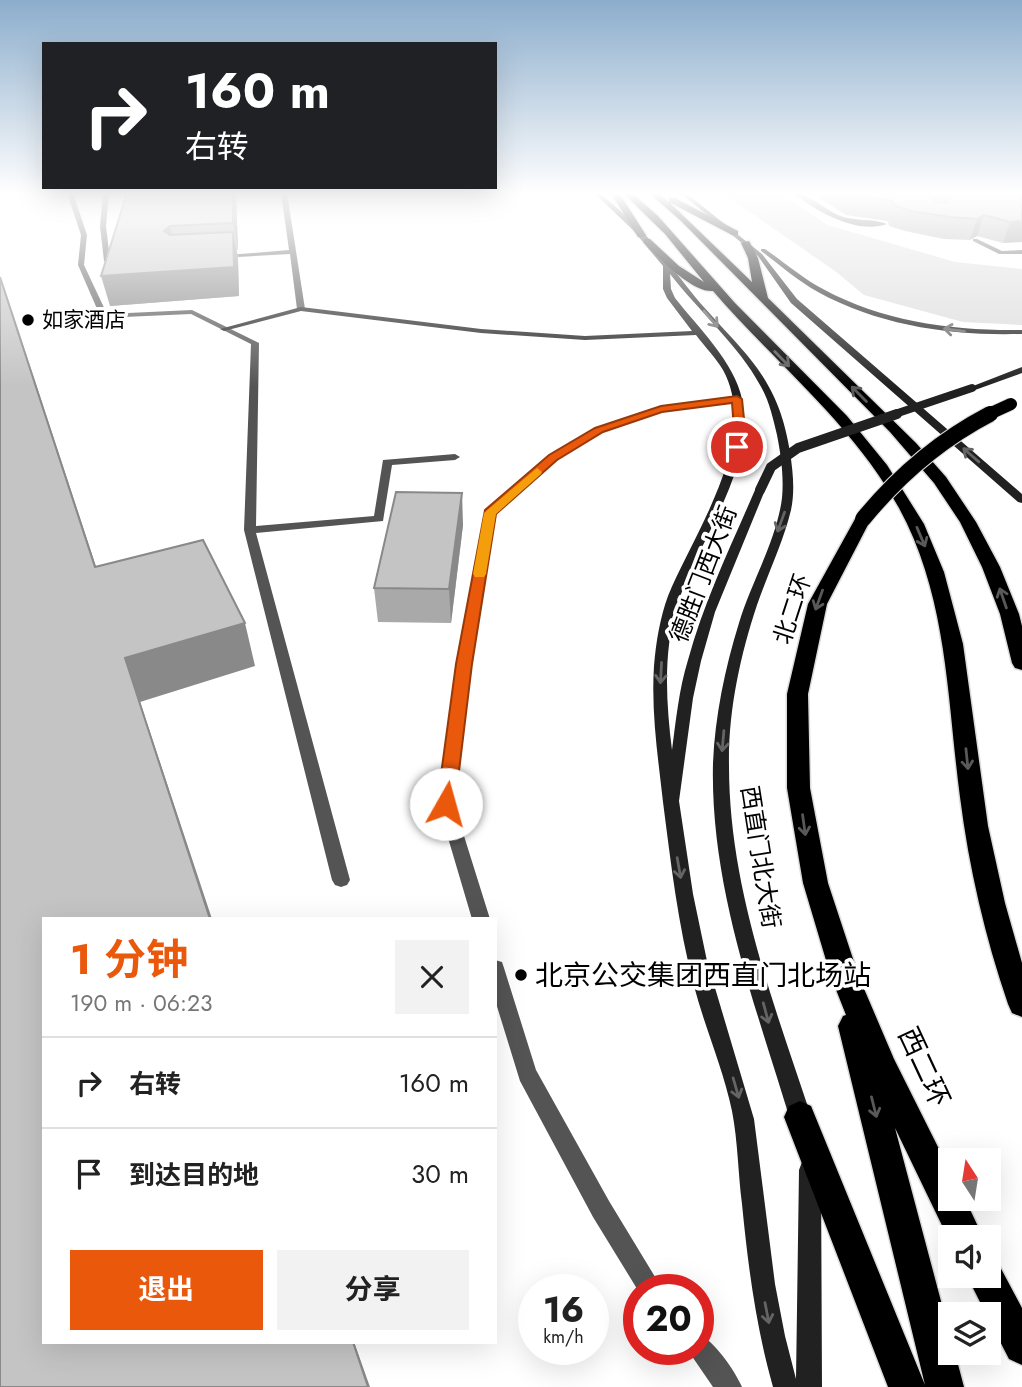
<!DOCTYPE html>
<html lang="zh">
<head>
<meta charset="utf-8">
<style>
	:root { --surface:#fff; --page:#f2f2f2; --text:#222; --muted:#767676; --line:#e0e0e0; --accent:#ea580c }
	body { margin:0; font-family:Jost,"Noto Sans SC",sans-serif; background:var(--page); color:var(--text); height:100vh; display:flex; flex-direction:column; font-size:26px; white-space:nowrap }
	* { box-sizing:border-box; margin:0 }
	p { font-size:23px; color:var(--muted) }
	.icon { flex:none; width:38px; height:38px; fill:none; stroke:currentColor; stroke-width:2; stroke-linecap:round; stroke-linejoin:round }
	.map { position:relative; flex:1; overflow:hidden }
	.side { position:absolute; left:42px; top:917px; width:455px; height:427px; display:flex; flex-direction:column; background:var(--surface); border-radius:0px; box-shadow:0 7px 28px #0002 }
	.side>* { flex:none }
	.hud { position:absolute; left:42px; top:42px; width:455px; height:147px; border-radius:0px; box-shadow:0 7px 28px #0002; background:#202124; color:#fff; overflow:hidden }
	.needle { width:46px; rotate:348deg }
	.tools { position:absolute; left:938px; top:1148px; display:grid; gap:14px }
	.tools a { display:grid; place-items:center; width:63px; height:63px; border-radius:0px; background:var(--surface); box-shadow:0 7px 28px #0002; font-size:35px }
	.speed { position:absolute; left:518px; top:1274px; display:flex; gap:14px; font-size:35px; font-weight:700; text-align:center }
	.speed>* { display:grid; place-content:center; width:91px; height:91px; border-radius:50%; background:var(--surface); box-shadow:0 7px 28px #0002; line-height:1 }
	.speed small { font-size:18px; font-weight:400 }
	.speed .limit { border:10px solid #d22; background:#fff; color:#111 }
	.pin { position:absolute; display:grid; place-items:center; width:60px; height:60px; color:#fff; margin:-30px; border:4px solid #fff; border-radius:50%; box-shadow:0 2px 7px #0007 }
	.me { position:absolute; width:77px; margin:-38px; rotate:7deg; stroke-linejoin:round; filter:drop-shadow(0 0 5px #0008) }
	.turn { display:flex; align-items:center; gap:24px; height:147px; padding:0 28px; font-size:32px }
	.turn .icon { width:91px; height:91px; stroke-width:2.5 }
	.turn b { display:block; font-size:49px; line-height:60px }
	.round { display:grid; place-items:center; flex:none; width:74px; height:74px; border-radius:0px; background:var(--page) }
	.summary { display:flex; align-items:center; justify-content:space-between; height:119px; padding:0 28px }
	h1 { font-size:42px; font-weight:700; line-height:52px; color:var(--accent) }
	.cta { display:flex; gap:14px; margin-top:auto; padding:14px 28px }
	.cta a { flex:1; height:80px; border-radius:0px; background:var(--accent); color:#fff; font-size:28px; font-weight:700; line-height:80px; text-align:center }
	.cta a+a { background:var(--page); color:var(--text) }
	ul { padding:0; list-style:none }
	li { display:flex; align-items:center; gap:21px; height:91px; padding:0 28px; border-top:2px solid var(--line) }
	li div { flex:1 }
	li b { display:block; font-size:26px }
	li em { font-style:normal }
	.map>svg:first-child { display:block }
	.green { fill:#dbdbdb }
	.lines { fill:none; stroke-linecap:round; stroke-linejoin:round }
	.highway-casing { stroke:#dbdbdb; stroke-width:3 }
	.lane { fill:#545454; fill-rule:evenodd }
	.street { fill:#545454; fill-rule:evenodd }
	.secondary { fill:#212121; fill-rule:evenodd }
	.highway { fill:#000; fill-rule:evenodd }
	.highway-bridge-far1-casing { stroke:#dbdbdb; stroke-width:14; stroke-linecap:butt }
	.highway-bridge-casing { stroke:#dbdbdb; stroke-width:18; stroke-linecap:butt }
	.secondary-bridge-far1 { stroke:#212121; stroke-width:8 }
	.secondary-bridge { stroke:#212121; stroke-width:10 }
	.highway-bridge-far1 { stroke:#000; stroke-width:12 }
	.highway-bridge { stroke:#000; stroke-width:16 }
	.wall { fill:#a9a9a9 }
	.shaded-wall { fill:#898989 }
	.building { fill:#c4c4c4; stroke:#898989; stroke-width:2; fill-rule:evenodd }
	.oneway { stroke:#646464 }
	.oneway2 { stroke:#595959 }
	.route { fill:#ea580c; stroke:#983908; stroke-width:2 }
	.slow { fill:#f59e0b }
	.poi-dot { fill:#000; stroke:#fff; stroke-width:2.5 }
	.labels { text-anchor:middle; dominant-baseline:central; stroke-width:7; stroke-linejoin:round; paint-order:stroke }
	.far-poi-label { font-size:21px; fill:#000; stroke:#fff; text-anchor:start }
	.street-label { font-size:24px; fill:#000; stroke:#fff }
	.near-poi-label { font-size:28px; fill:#000; stroke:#fff; text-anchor:start }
	.near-street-label { font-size:28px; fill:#000; stroke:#fff }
</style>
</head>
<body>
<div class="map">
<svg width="1022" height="1387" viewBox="0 0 1022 1387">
	<rect width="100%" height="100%" fill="#fff"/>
	<path class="green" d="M722 193H779L828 225 955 262 1022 269V325L963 322 864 295 835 271Z"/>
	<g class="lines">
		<g class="highway-casing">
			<g id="highway">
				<path d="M611 193H619L646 235 644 237H638Z"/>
				<path d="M623 193H632L658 216 735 303 847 416 887 465 924 524 944 572 963 644 988 826 1005 903 1022 963V1017L1012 1013 1008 1004C985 937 969 868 960 797 947 699 948 598 899 508 853 424 775 363 713 291 692 293 658 257 644 243V239H650L679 266 704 282 665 234Z"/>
				<path d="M649 193H658L669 202V198H675L738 231V235H732L669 202 752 282 748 258 741 243 749 241 758 258 768 298 916 443 946 477 976 522 1000 567 1019 614 1022 626V670L1015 668 1012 663 1000 614 982 567 960 522 934 483 890 432 680 220Z"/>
				<path d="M863 514 871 519 827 604 808 694 810 788 828 883 859 977 894 1059 950 1171V1199H965L983 1237H950V1242L895 1128 950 1335V1353H955L964 1387H888L784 1117 789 1106 800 1101 811 1106 925 1385 838 1026 843 1016 846 1015 831 977 803 883 787 788V694L808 604 855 519Z"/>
				<path d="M989 1260 998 1263 1022 1308V1365L1009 1359 989 1320V1314H986L967 1276H989Z"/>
			</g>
		</g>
		<g class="lane">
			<path d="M67 193H73L87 235 84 265 107 314 192 310 259 343 256 526 374 516 383 460 455 454 460 457 455 460 392 465 383 521 256 533 350 880 347 885 341 887 335 885 332 880 244 530 251 344 191 314 101 318 78 265 81 235Z"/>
			<path d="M103 193H109L106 226 110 259H120L118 262 107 263 104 261 100 226Z"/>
			<path d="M281 193H287L305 309 301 311 297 309 290 254 219 258 216 256 289 250Z"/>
			<path d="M973 239H977L1002 251 1022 250V254H999L973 241Z"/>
			<path d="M737 396 740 397V401L662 412 602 432 557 459 495 514 471 664 454 804 490 919H472L438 804 457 664 485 513 549 455 596 428 661 406Z"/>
			<path d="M495 960 502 962 504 968 536 1070 609 1201 663 1290H639V1292L593 1217 520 1081 495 1000Z"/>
			<path d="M698 1334C714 1340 735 1371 742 1387H713L687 1349H698Z"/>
		</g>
		<path class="street" d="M793 193C808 192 824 209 838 215 854 222 872 218 887 224 857 235 816 211 793 193Z"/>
		<g class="secondary">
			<path d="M594 193H600C614 206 630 218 643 232 662 253 678 276 696 298 743 353 778 375 790 452 793 472 795 491 791 510 783 543 768 573 757 605 740 656 728 712 729 766 729 888 774 1004 812 1119L808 1126 801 1130 794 1126 790 1119C755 1004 710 886 713 763 715 716 725 668 739 623 751 583 777 539 782 498 784 477 781 455 777 435 773 418 769 400 760 385 740 347 697 309 670 274L671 289 675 298C697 326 735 363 742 399 755 473 698 539 677 606 663 652 666 702 672 750 676 720 679 689 688 660 704 601 731 546 755 490L760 487 765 490 715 612 701 661 693 698 679 801 693 894 707 961 754 1119 775 1284 785 1336 796 1379 799 1170 802 1162 810 1159 818 1162 821 1170 822 1387H773C756 1327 748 1266 742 1204 738 1173 738 1142 732 1111 723 1068 705 1028 694 986 678 925 671 864 663 802 658 757 651 712 654 666 656 642 660 618 668 596 694 532 761 440 723 370 716 358 705 347 696 335L585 340 481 333 301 311 224 331 220 329 301 307 481 329 585 336 692 331 667 298 663 289V266L632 229Z"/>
			<path d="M680 193H686L762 254 797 299 1022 494V503L1018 502 791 303 758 256Z"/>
			<path d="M761 249H765C784 262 802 278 823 289 884 322 953 331 1022 330V334C952 336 880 326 818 292 798 281 780 265 761 251Z"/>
			<path d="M1022 367V373L975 390 968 388Z"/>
		</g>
		<use href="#highway" class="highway"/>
		<g class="highway-bridge-far1-casing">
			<path id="highway-bridge-far1" d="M987 415 1011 404"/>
		</g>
		<g class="highway-bridge-casing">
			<path id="highway-bridge" d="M863 519C899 475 940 440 990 414"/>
		</g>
		<path class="secondary-bridge-far1" d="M892 415 972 388"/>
		<path class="secondary-bridge" d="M760 490 771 467 798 448 897 414"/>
		<use href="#highway-bridge-far1" class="highway-bridge-far1"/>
		<use href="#highway-bridge" class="highway-bridge"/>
	</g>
	<g class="wall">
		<path d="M127 193H236L238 250H237L238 259 239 296 110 306Z"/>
		<path d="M811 193H1022L1003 243 977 236 970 240 944 239 905 231 889 226 888 221 846 215Z"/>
		<path d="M463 525 451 623 378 622 374 588Z"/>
	</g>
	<g class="shaded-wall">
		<path d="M233 193H236L238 250 233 223Z"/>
		<path d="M984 215 977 236 970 240 977 219Z"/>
		<path d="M1022 221V242L1003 243 1010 222Z"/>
		<path d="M170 226 176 253 164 231Z"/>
		<path d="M233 232 238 259 239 296 110 306 101 276Z"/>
		<path d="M0 275 110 609 95 567Z"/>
		<path d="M462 493 463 525 451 623 449 589Z"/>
		<path d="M245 623 255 666 140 702 212 919H210L125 658Z"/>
		<path d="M353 1342H354L370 1387H368Z"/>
	</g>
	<g class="building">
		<path d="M127 193H233V223L170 226 164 231 170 235 233 232 234 267 101 276Z"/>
		<path d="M847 193H1022V221L1010 222 984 215 977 219 950 217 910 211 894 205 893 201 851 195ZM940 193H947V203L936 202 934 200Z"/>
		<path d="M0 277 95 567 203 540 245 623 125 658 210 919H44V1342H353L368 1387H0Z"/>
		<path d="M396 492 462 493 449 589 374 588Z"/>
	</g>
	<defs><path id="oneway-shaft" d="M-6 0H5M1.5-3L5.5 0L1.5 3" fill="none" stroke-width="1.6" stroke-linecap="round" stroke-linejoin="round" transform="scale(1.75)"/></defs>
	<g class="oneway">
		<use href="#oneway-shaft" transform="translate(711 319) rotate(49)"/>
		<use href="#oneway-shaft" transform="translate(954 330) rotate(-173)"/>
		<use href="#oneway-shaft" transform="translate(971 455) rotate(-139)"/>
		<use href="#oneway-shaft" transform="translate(781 522) rotate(110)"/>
		<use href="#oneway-shaft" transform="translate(661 673) rotate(93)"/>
		<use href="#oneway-shaft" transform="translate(723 741) rotate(95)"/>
		<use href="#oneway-shaft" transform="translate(679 868) rotate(80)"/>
		<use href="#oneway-shaft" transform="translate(766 1013) rotate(75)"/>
		<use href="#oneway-shaft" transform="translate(736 1088) rotate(74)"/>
		<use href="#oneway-shaft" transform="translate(767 1313) rotate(79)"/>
	</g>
	<g class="oneway2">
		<use href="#oneway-shaft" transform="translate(782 359) rotate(46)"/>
		<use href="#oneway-shaft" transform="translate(859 394) rotate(-135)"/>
		<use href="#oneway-shaft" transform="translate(921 537) rotate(67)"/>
		<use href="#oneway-shaft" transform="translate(1003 598) rotate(-109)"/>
		<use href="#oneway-shaft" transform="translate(819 600) rotate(110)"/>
		<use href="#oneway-shaft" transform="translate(967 759) rotate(84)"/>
		<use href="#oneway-shaft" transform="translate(804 825) rotate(82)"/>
		<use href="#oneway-shaft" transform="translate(874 1107) rotate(76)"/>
	</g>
	<linearGradient id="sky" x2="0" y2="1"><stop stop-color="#8cadcc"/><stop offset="0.5" stop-color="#fff"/><stop offset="1" stop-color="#fff" stop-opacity="0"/></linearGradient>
	<rect width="1022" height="387" fill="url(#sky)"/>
	<path class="route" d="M737 396 742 399 745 429 741 449 731 447 734 429 732 403 662 412 603 432 557 460 496 514 472 664 455 804 453 809H440L437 804 456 664 485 510 549 455 595 428 661 406Z"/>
	<path class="slow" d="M537 468 542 472 541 474 496 514 486 574 484 577H475L473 574 484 513Z"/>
	<g class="poi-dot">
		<circle cx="28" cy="320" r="7"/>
		<circle cx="521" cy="975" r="7"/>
	</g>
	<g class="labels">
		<g class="far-poi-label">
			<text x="42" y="320">如家酒店</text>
		</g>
		<g class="street-label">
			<text transform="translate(703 574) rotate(-69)">德胜门西大街</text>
			<text transform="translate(792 609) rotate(-72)">北二环</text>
			<text transform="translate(761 857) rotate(81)">西直门北大街</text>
		</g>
		<g class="near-poi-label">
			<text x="535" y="975">北京公交集团西直门北场站</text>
		</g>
		<g class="near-street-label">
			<text transform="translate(924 1067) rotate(65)">西二环</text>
		</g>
	</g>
</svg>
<div class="tools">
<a><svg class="needle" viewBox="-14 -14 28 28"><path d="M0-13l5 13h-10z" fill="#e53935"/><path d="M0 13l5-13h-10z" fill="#767676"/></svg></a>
<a><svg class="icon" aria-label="sound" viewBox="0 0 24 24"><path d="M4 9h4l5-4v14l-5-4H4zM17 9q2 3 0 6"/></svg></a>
<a><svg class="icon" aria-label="layers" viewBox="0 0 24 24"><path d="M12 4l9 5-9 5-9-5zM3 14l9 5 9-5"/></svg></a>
</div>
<div class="speed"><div>16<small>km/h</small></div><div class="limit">20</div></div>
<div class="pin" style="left:737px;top:447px;background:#d93025"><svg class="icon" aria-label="arrive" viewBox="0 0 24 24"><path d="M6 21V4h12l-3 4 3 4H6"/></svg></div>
<svg class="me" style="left:446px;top:804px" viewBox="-20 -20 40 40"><circle r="19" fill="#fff"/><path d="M0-13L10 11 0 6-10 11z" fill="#ea580c"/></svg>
<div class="hud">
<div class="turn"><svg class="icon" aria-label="right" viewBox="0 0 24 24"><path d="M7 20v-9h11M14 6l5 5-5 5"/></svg><div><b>160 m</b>右转</div></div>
</div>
<section class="side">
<div class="summary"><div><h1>1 分钟</h1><p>190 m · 06:23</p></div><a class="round"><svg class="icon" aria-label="close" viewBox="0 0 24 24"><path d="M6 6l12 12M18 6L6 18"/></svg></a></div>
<ul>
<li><svg class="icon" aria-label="right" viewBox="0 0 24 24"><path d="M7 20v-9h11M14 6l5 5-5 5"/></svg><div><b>右转</b></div><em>160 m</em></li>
<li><svg class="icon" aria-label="arrive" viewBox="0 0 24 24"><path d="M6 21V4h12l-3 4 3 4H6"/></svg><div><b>到达目的地</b></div><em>30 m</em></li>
</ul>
<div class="cta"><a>退出</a><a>分享</a></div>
</section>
</div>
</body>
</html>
